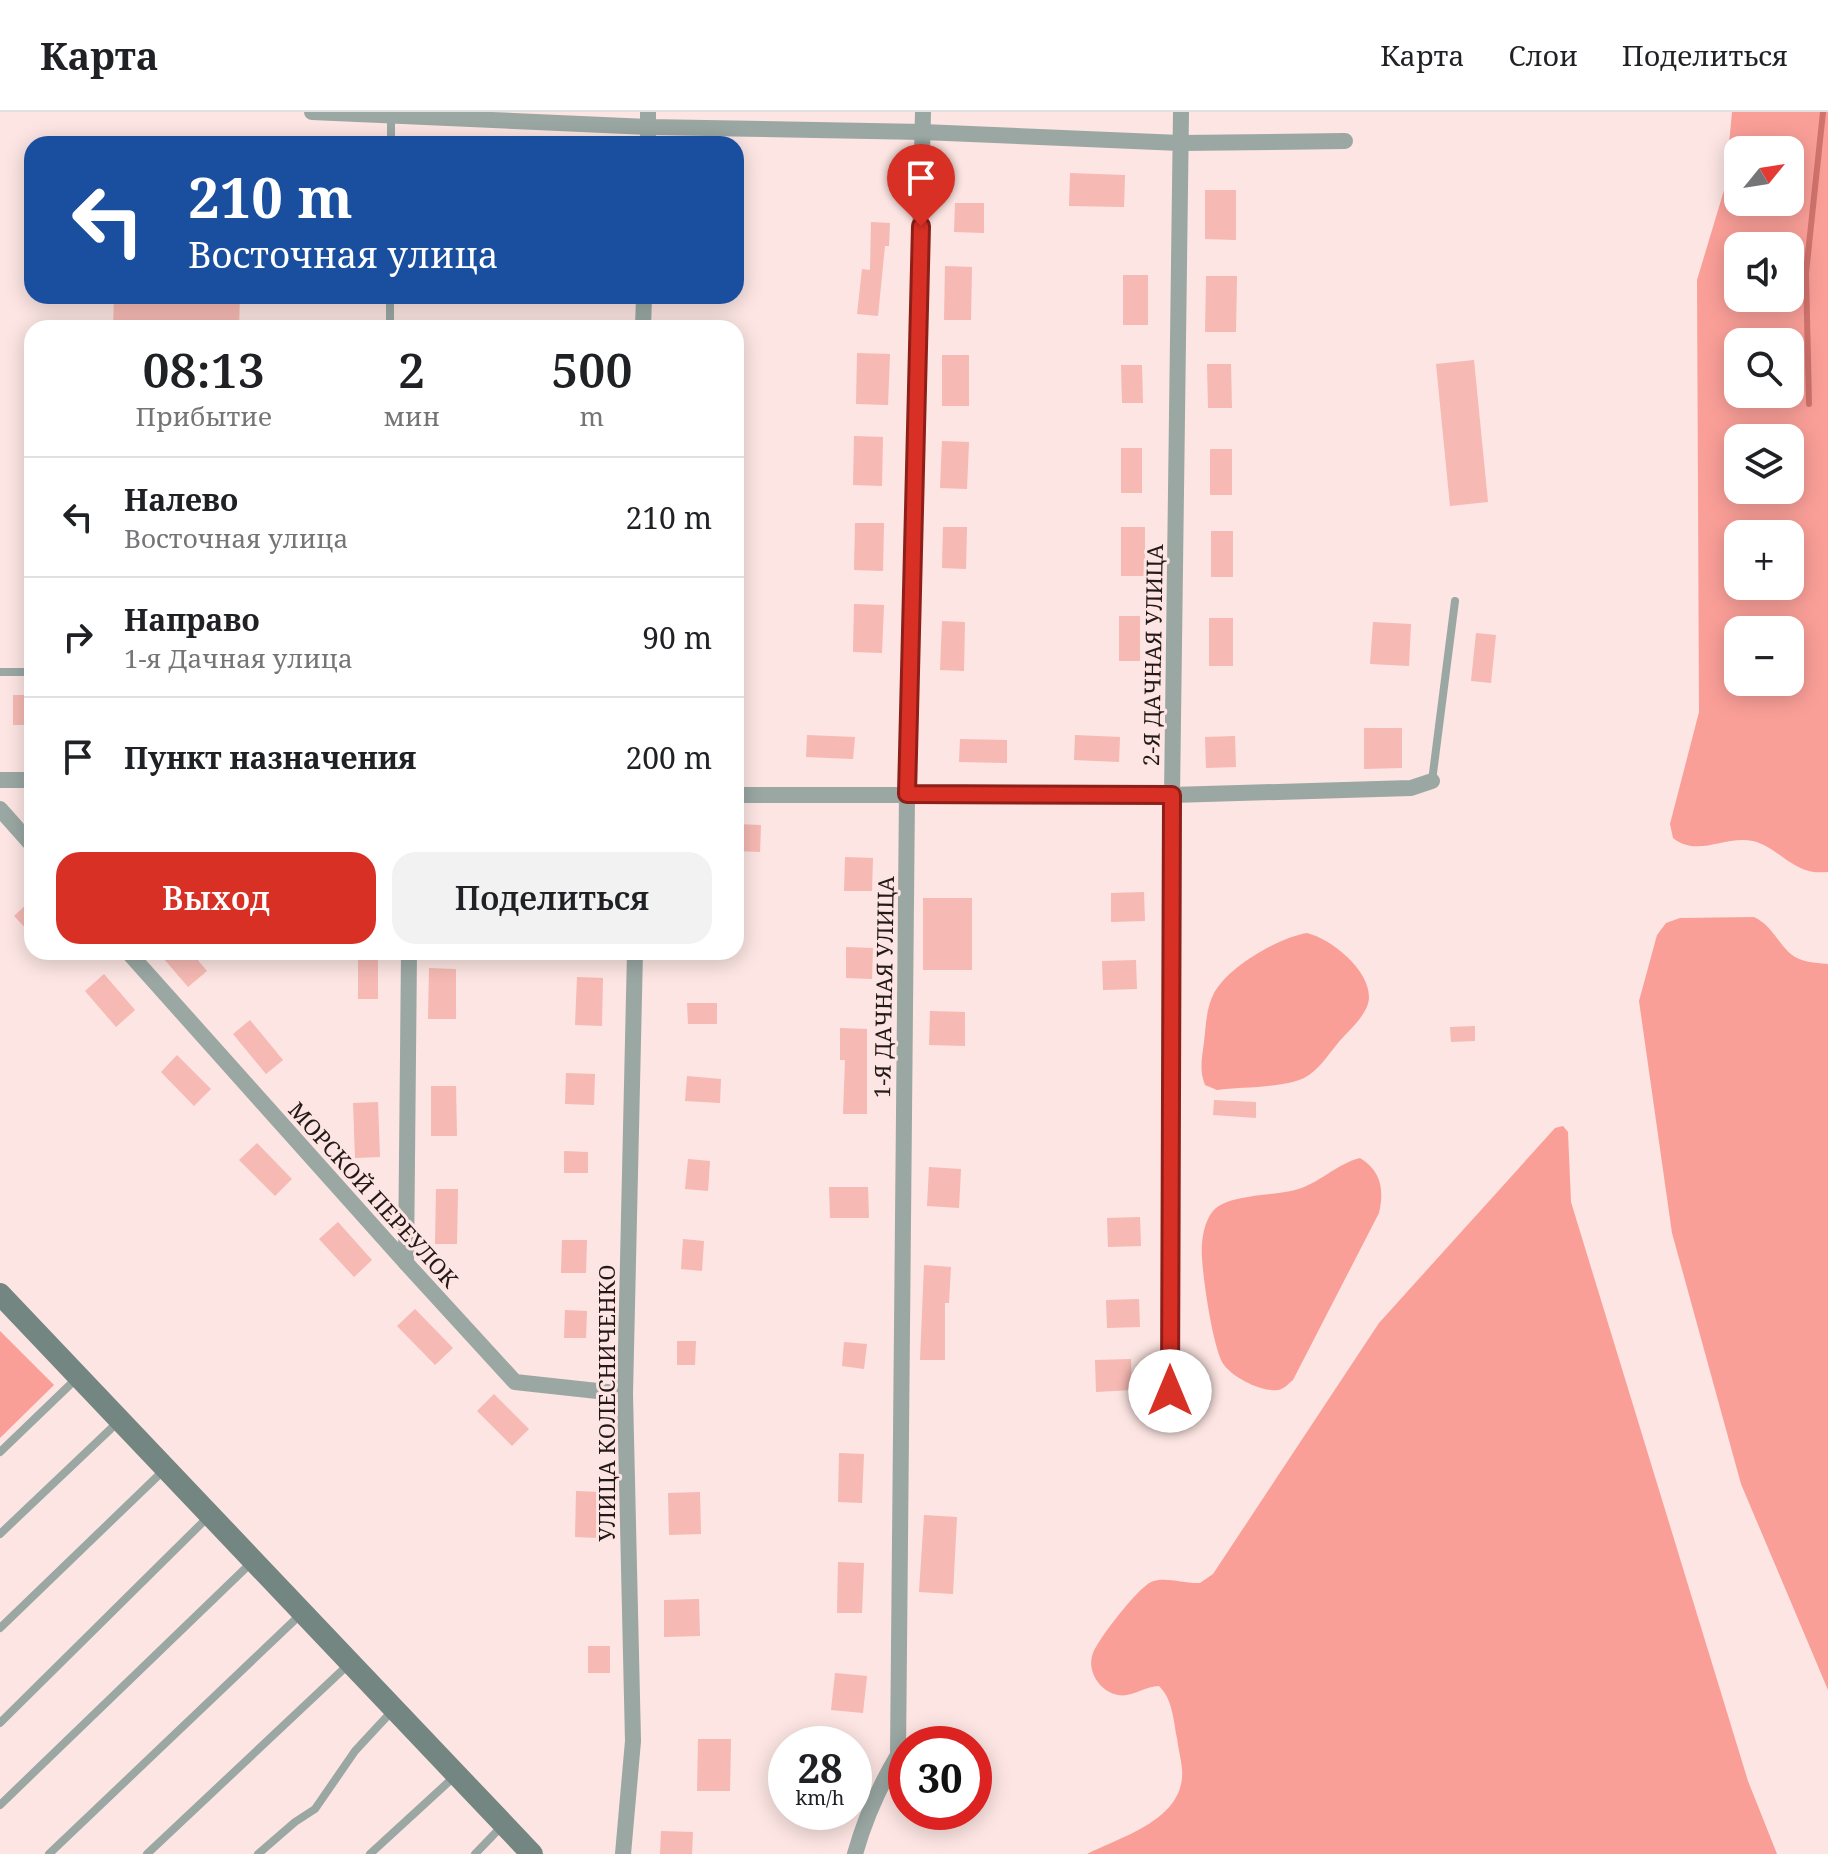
<!DOCTYPE html>
<html lang="ru">
<head>
<meta charset="utf-8">
<style>
	:root { --surface:#fff; --page:#f2f2f2; --text:#202124; --muted:#757577; --line:#e0e0e0; --accent:#d93025 }
	body { margin:0; font-family:"Noto Serif",serif; background:var(--page); color:var(--text); height:100vh; display:flex; flex-direction:column; font-size:30px; white-space:nowrap }
	* { box-sizing:border-box; margin:0 }
	p { font-size:26px; color:var(--muted) }
	.icon { flex:none; width:44px; height:44px; fill:none; stroke:currentColor; stroke-width:2; stroke-linecap:round; stroke-linejoin:round }
	.map { position:relative; flex:1; overflow:hidden }
	.details { position:absolute; left:24px; top:208px; width:720px; height:640px; display:flex; flex-direction:column; background:var(--surface); border-radius:24px; box-shadow:0 4px 20px #0003 }
	.details>* { flex:none }
	.banner { position:absolute; left:24px; top:24px; width:720px; height:168px; border-radius:24px; box-shadow:0 4px 20px #0003; background:#1a4fa0; color:#fff; overflow:hidden }
	.needle { width:52px; rotate:60deg }
	.buttons { position:absolute; left:1724px; top:24px; display:grid; gap:16px }
	.buttons a { display:grid; place-items:center; width:80px; height:80px; border-radius:16px; background:var(--surface); box-shadow:0 4px 20px #0003; font-size:40px }
	.speed { position:absolute; left:768px; top:1614px; display:flex; gap:16px; font-size:40px; font-weight:700; text-align:center }
	.speed>* { display:grid; place-content:center; width:104px; height:104px; border-radius:50%; background:var(--surface); box-shadow:0 4px 20px #0003; line-height:1 }
	.speed small { font-size:20px; font-weight:400 }
	.speed .limit { border:12px solid #d22; background:#fff; color:#111 }
	.pin { position:absolute; display:grid; place-items:center; width:68px; height:68px; color:#fff; margin:-82px -34px; border-radius:50% 50% 50% 0; rotate:-45deg; box-shadow:0 0 8px #0007 }
	.pin .icon { rotate:45deg }
	.me { position:absolute; width:88px; margin:-44px; rotate:0deg; stroke-linejoin:round; filter:drop-shadow(0 0 6px #0008) }
	.turn { display:flex; align-items:center; gap:28px; height:168px; padding:0 32px; font-size:36px }
	.turn .icon { width:104px; height:104px; stroke-width:2.5 }
	.turn b { display:block; font-size:56px; line-height:68px }
	.eta { display:flex; justify-content:space-evenly; align-items:center; height:136px; text-align:center }
	.eta b { font-size:48px; font-weight:600; line-height:56px }
	.button { display:flex; gap:16px; margin-top:auto; padding:16px 32px }
	.button a { flex:1; height:92px; border-radius:24px; background:var(--accent); color:#fff; font-size:32px; font-weight:600; line-height:92px; text-align:center }
	.button a+a { background:var(--page); color:var(--text) }
	ul { padding:0; list-style:none }
	li { display:flex; align-items:center; gap:24px; height:120px; padding:0 32px; border-top:2px solid var(--line) }
	li div { flex:1 }
	li b { display:block; font-size:30px }
	li em { font-style:normal }
	header { display:flex; align-items:center; gap:48px; box-sizing:border-box; height:112px; padding:0 40px; background:var(--surface); border-bottom:2px solid var(--line) }
	header strong { font-size:38px }
	nav { display:flex; gap:44px; margin-inline-start:auto; font-size:28px }
	.map>svg:first-child { display:block }
	.green { fill:#fa9f98; fill-rule:evenodd }
	.lines { fill:none; stroke-linecap:round; stroke-linejoin:round }
	.stream { stroke:#d1736d; stroke-width:6 }
	.building { fill:#f6b9b3 }
	.lane { stroke:#9aa7a3; stroke-width:8 }
	.street { stroke:#9aa7a3; stroke-width:16 }
	.secondary { stroke:#748681; stroke-width:22 }
	.route-casing { stroke:#8d1f18; stroke-width:20 }
	.route { stroke:#d93025; stroke-width:14 }
	.labels { text-anchor:middle; dominant-baseline:central; stroke-width:6; stroke-linejoin:round; paint-order:stroke }
	.street-label { font-size:22px; fill:#231918; stroke:#fce5e2 }
</style>
</head>
<body>
<header>
<strong>Карта</strong>
<nav><a>Карта</a><a>Слои</a><a>Поделиться</a></nav>
</header>
<div class="map">
<svg width="1828" height="1742" viewBox="0 0 1828 1742">
	<rect width="100%" height="100%" fill="#fce5e2"/>
	<g class="green">
		<path d="M1732 0H1828V760C1822 760 1815 761 1809 759 1788 754 1774 734 1753 729 1724 723 1698 746 1673 726L1670 712 1699 600 1697 168 1725 75ZM1738 38H1790V90H1738ZM1738 134H1790V186H1738ZM1738 230H1790V282H1738ZM1738 326H1790V378H1738ZM1738 422H1790V474H1738ZM1738 518H1790V570H1738Z"/>
		<path d="M1754 805C1776 815 1781 842 1802 848 1810 851 1820 851 1828 852V1578L1741 1372 1672 1121 1639 889 1657 823 1666 811 1680 806Z"/>
		<path d="M1307 821C1331 827 1369 857 1369 885 1369 902 1348 919 1338 931 1328 943 1318 959 1304 966 1282 976 1242 975 1217 978L1205 973C1199 958 1202 946 1204 930 1206 914 1206 896 1214 881 1229 854 1278 826 1307 821Z"/>
		<path d="M1563 1014 1568 1020 1571 1090 1748 1669 1777 1742H1087C1123 1724 1186 1707 1182 1657 1181 1646 1178 1636 1177 1626 1173 1607 1173 1588 1159 1574 1145 1574 1131 1586 1118 1583 1100 1580 1086 1559 1093 1541 1099 1526 1137 1477 1151 1470 1165 1464 1184 1472 1200 1471L1213 1462 1379 1211 1555 1016Z"/>
		<path d="M1360 1046C1382 1059 1384 1079 1379 1101L1293 1268C1288 1272 1284 1277 1278 1278 1261 1280 1234 1266 1224 1253 1213 1238 1203 1166 1202 1146 1201 1131 1203 1111 1213 1099 1228 1082 1273 1084 1295 1078 1319 1072 1336 1052 1360 1046Z"/>
		<path d="M0 1219 54 1273 0 1326Z"/>
	</g>
	<g class="lines">
		<path class="stream" d="M1809 292 1806 161 1823 0"/>
	</g>
	<g class="building">
		<path d="M1070 61 1125 63 1124 95 1069 94Z"/>
		<path d="M1205 78H1236V128L1205 127Z"/>
		<path d="M955 91H984V121L954 120Z"/>
		<path d="M871 110 890 111 889 134H885L878 204 857 202 862 157 870 158Z"/>
		<path d="M945 154 972 155 971 208H944Z"/>
		<rect x="1123" y="163" width="25" height="50"/>
		<path d="M1206 164H1237L1236 220H1205Z"/>
		<path d="M114 184 208 188V184H240L239 216H113Z"/>
		<path d="M857 241 890 242 888 293 856 292Z"/>
		<rect x="942" y="243" width="27" height="51"/>
		<path d="M1474 248 1488 390 1450 394 1436 252Z"/>
		<path d="M1207 252H1231L1232 296H1208Z"/>
		<path d="M1121 253H1142L1143 291H1122Z"/>
		<path d="M854 324 883 325 882 374 853 373Z"/>
		<path d="M942 329 969 330 967 377 940 376Z"/>
		<rect x="1121" y="336" width="21" height="45"/>
		<rect x="1210" y="337" width="22" height="46"/>
		<path d="M855 411H884L883 459 854 458Z"/>
		<path d="M943 415H967L966 457 942 456Z"/>
		<rect x="1121" y="415" width="24" height="49"/>
		<rect x="1211" y="419" width="22" height="46"/>
		<path d="M854 492 884 493 882 541 853 540Z"/>
		<rect x="1119" y="504" width="21" height="45"/>
		<rect x="1209" y="506" width="24" height="48"/>
		<path d="M942 509 965 510 964 559 940 558Z"/>
		<path d="M1373 510 1411 512 1409 554 1370 552Z"/>
		<path d="M1476 521 1496 523 1491 571 1471 569Z"/>
		<rect x="13" y="583" width="19" height="30"/>
		<path d="M1364 616H1402V656L1364 657Z"/>
		<path d="M807 623 855 625 853 647 806 645Z"/>
		<path d="M1075 623 1120 625 1119 650 1074 648Z"/>
		<path d="M1235 624 1236 655 1206 656 1205 625Z"/>
		<path d="M960 627 1007 628V651L959 650Z"/>
		<path d="M736 712 761 713 760 740 736 739Z"/>
		<path d="M845 745 873 746 872 779H844Z"/>
		<path d="M1144 780 1145 809 1111 810V781Z"/>
		<rect x="923" y="786" width="49" height="72"/>
		<path d="M32 787V823L14 804Z"/>
		<path d="M846 835 873 836 872 867 846 866Z"/>
		<path d="M158 840H191L207 859 188 875Z"/>
		<rect x="358" y="840" width="20" height="47"/>
		<path d="M1136 848 1137 877 1103 878 1102 849Z"/>
		<path d="M429 856 456 857V907H428Z"/>
		<path d="M104 862 135 898 116 915 85 879Z"/>
		<path d="M577 865 603 866 602 914 575 913Z"/>
		<path d="M687 891H717V912H688Z"/>
		<path d="M930 899 965 900V934L929 933Z"/>
		<path d="M250 908 283 948 266 962 233 922Z"/>
		<path d="M1475 914V929L1451 930 1450 915Z"/>
		<path d="M840 916 867 917V1002H843L845 948H840Z"/>
		<path d="M177 943 211 977 194 994 161 960Z"/>
		<path d="M566 961 595 962 594 993 565 992Z"/>
		<path d="M687 964 721 967 720 991 685 989Z"/>
		<path d="M431 974H456L457 1024H431Z"/>
		<path d="M1214 988 1256 990V1006L1213 1003Z"/>
		<path d="M378 990 380 1045 355 1046 353 991Z"/>
		<path d="M257 1031 292 1067 275 1084 239 1048Z"/>
		<path d="M564 1039 588 1040V1061H564Z"/>
		<path d="M688 1047 710 1049 708 1079 685 1077Z"/>
		<path d="M929 1055 961 1057 959 1096 927 1094Z"/>
		<path d="M829 1075H868L869 1106H830Z"/>
		<path d="M436 1077H458L457 1132H435Z"/>
		<path d="M1140 1105 1141 1134 1108 1135 1107 1106Z"/>
		<path d="M338 1110 372 1148 354 1165 319 1127Z"/>
		<path d="M683 1127 704 1129 702 1159 681 1157Z"/>
		<path d="M562 1128H587L586 1161H561Z"/>
		<path d="M924 1153 951 1155 949 1191H945V1248H920Z"/>
		<path d="M1139 1187 1140 1215 1107 1216 1106 1188Z"/>
		<path d="M415 1197 453 1236 435 1253 397 1214Z"/>
		<path d="M565 1198 587 1199 586 1226H564Z"/>
		<path d="M677 1229H696L695 1253H677Z"/>
		<path d="M844 1230 867 1232 864 1257 842 1254Z"/>
		<path d="M1131 1247 1132 1278 1096 1280 1095 1248Z"/>
		<path d="M494 1282 529 1317 512 1334 477 1299Z"/>
		<path d="M839 1341 864 1342 862 1391 838 1390Z"/>
		<path d="M576 1379 598 1380 597 1426 575 1425Z"/>
		<path d="M700 1380 701 1422 669 1423 668 1381Z"/>
		<path d="M924 1403 957 1405 953 1482 919 1480Z"/>
		<path d="M838 1450 864 1451 862 1501H837Z"/>
		<path d="M699 1487 700 1524 664 1525V1488Z"/>
		<rect x="588" y="1534" width="22" height="27"/>
		<path d="M835 1561 867 1564 863 1601 831 1598Z"/>
		<path d="M698 1627H731L730 1679H697Z"/>
		<path d="M661 1719 693 1720 692 1742H660Z"/>
	</g>
	<g class="lines">
		<g class="lane">
			<path d="M391 32V3"/>
			<path d="M390 216V184"/>
			<path d="M0 560H32"/>
			<path d="M1432 669 1455 489"/>
			<path d="M0 1340 77 1266"/>
			<path d="M0 1422 118 1310"/>
			<path d="M0 1516 164 1358"/>
			<path d="M0 1611 210 1403"/>
			<path d="M0 1693 253 1449"/>
			<path d="M49 1742 301 1502"/>
			<path d="M147 1742 350 1551"/>
			<path d="M258 1742 295 1710 315 1697 355 1639 393 1598"/>
			<path d="M370 1742 455 1664"/>
			<path d="M475 1742 502 1714"/>
		</g>
		<g class="street">
			<path d="M312 0 648 15 923 20 1180 31 1345 29"/>
			<path d="M648 32V0"/>
			<path d="M643 216 644 184"/>
			<path d="M0 668H32"/>
			<path d="M736 683H1172L1411 676 1432 669"/>
			<path d="M0 697 32 733"/>
			<path d="M128 840 406 1151 515 1270 625 1282"/>
			<path d="M406 1151 409 840"/>
			<path d="M1170 1279 1172 683 1181 0"/>
			<path d="M623 1742 633 1629 625 1282 635 840"/>
			<path d="M855 1742C865 1706 879 1675 898 1643L907 682 923 0"/>
		</g>
		<path class="secondary" d="M0 1182 532 1742"/>
	</g>
	<g class="lines">
		<g class="route-casing">
			<path id="route" d="M921 114 907 682 1172 683 1170 1279"/>
		</g>
		<use href="#route" class="route"/>
	</g>
	<g class="labels">
		<g class="street-label">
			<text transform="translate(1152 543) rotate(-89)">2-Я ДАЧНАЯ УЛИЦА</text>
			<text transform="translate(883 875) rotate(-89)">1-Я ДАЧНАЯ УЛИЦА</text>
			<text transform="translate(374 1082) rotate(48)">МОРСКОЙ ПЕРЕУЛОК</text>
			<text transform="translate(606 1291) rotate(-90)">УЛИЦА КОЛЕСНИЧЕНКО</text>
		</g>
	</g>
</svg>
<div class="buttons">
<a><svg class="needle" viewBox="-14 -14 28 28"><path d="M0-13l5 13h-10z" fill="#e53935"/><path d="M0 13l5-13h-10z" fill="#757577"/></svg></a>
<a><svg class="icon" aria-label="sound" viewBox="0 0 24 24"><path d="M4 9h4l5-4v14l-5-4H4zM17 9q2 3 0 6"/></svg></a>
<a><svg class="icon" aria-label="search" viewBox="0 0 24 24"><circle cx="10" cy="10" r="6"/><path d="M15 15l6 6"/></svg></a>
<a><svg class="icon" aria-label="layers" viewBox="0 0 24 24"><path d="M12 4l9 5-9 5-9-5zM3 14l9 5 9-5"/></svg></a>
<a>+</a>
<a>−</a>
</div>
<div class="speed"><div>28<small>km/h</small></div><div class="limit">30</div></div>
<div class="pin" style="left:921px;top:114px;background:#d93025"><svg class="icon" aria-label="arrive" viewBox="0 0 24 24"><path d="M6 21V4h12l-3 4 3 4H6"/></svg></div>
<svg class="me" style="left:1170px;top:1279px" viewBox="-20 -20 40 40"><circle r="19" fill="#fff"/><path d="M0-13L10 11 0 6-10 11z" fill="#d93025"/></svg>
<div class="banner">
<div class="turn"><svg class="icon" aria-label="left" viewBox="0 0 24 24"><path d="M17 20v-9H6M10 6l-5 5 5 5"/></svg><div><b>210 m</b>Восточная улица</div></div>
</div>
<section class="details">
<div class="eta">
<div><b>08:13</b><p>Прибытие</p></div>
<div><b>2</b><p>мин</p></div>
<div><b>500</b><p>m</p></div>
</div>
<ul>
<li><svg class="icon" aria-label="left" viewBox="0 0 24 24"><path d="M17 20v-9H6M10 6l-5 5 5 5"/></svg><div><b>Налево</b><p>Восточная улица</p></div><em>210 m</em></li>
<li><svg class="icon" aria-label="right" viewBox="0 0 24 24"><path d="M7 20v-9h11M14 6l5 5-5 5"/></svg><div><b>Направо</b><p>1-я Дачная улица</p></div><em>90 m</em></li>
<li><svg class="icon" aria-label="arrive" viewBox="0 0 24 24"><path d="M6 21V4h12l-3 4 3 4H6"/></svg><div><b>Пункт назначения</b></div><em>200 m</em></li>
</ul>
<div class="button"><a>Выход</a><a>Поделиться</a></div>
</section>
</div>
</body>
</html>
